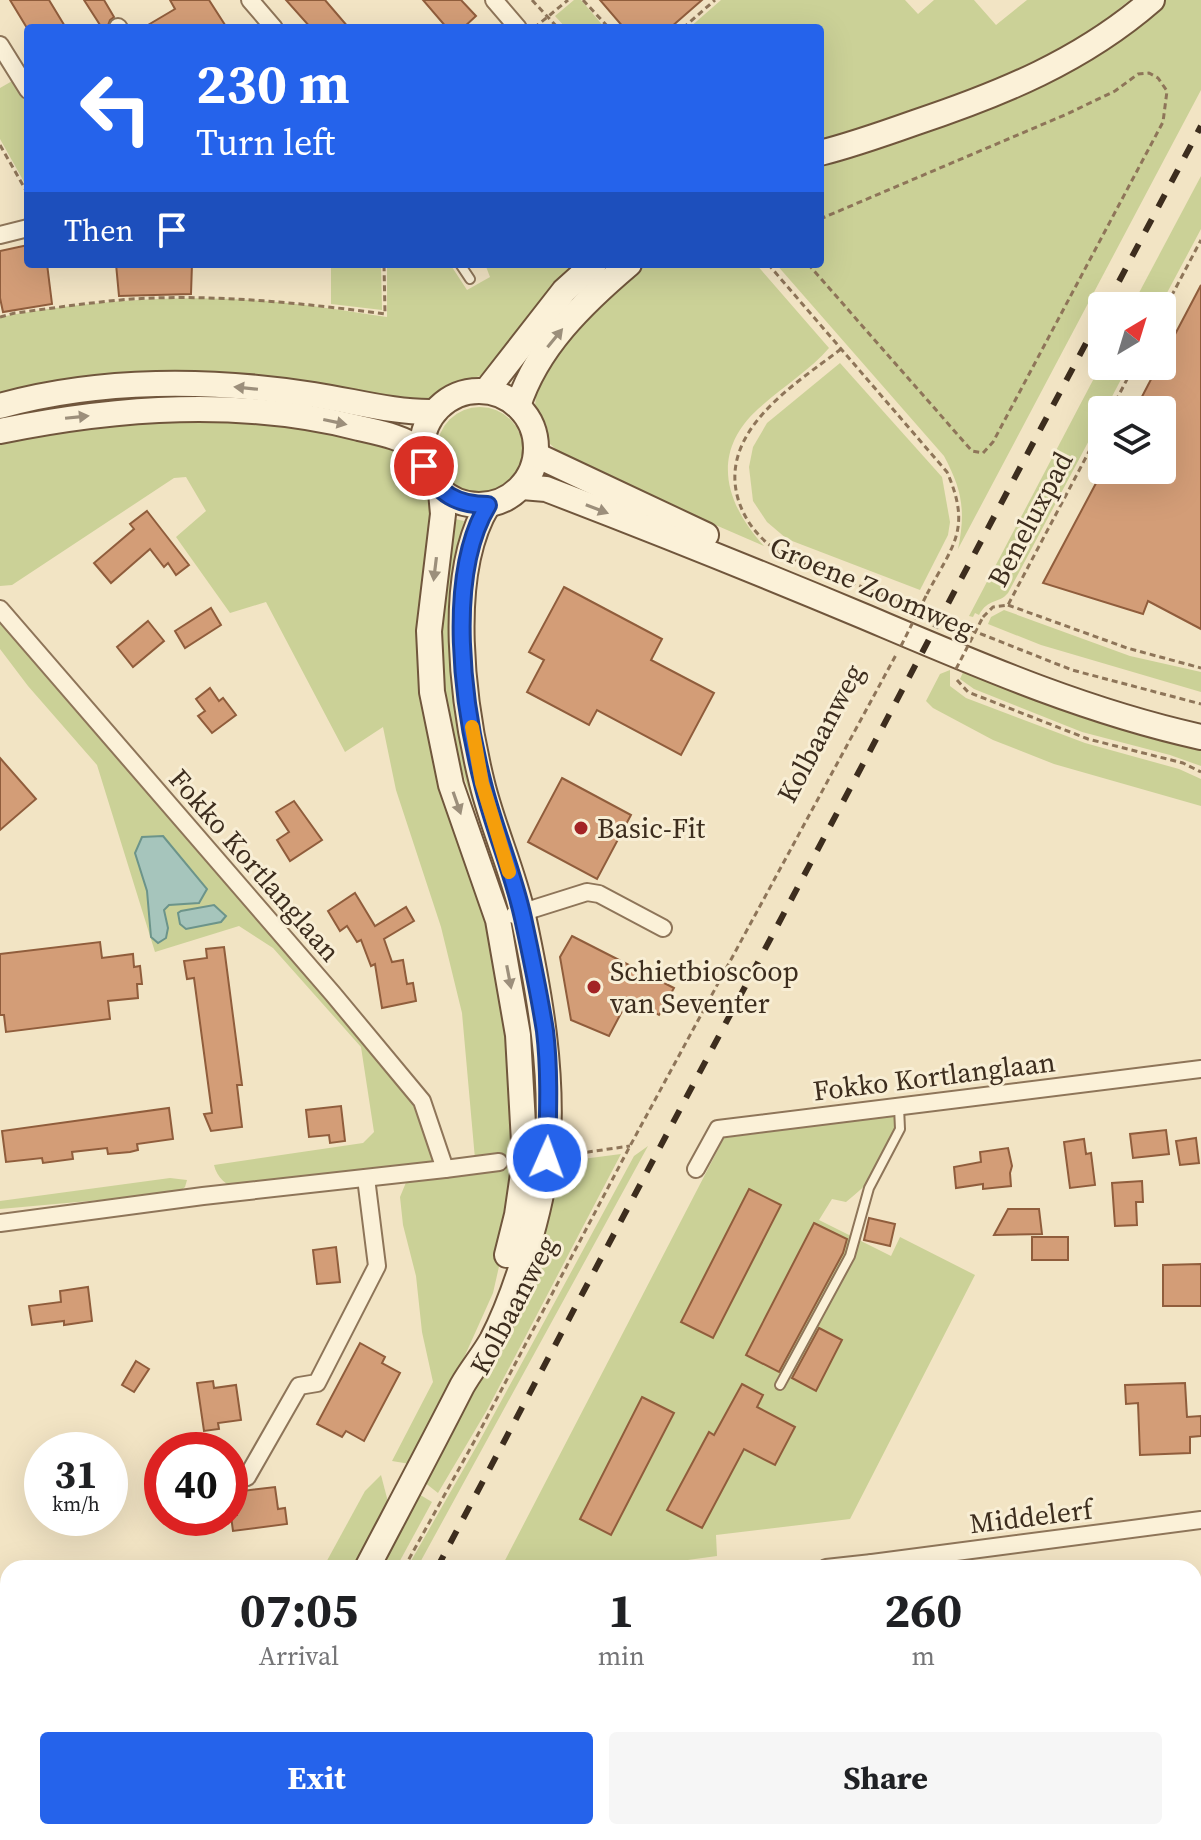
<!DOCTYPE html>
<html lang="en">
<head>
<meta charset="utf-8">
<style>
	:root { --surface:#fff; --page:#f6f6f6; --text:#202124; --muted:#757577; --accent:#2563eb }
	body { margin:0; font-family:"Source Serif 4",serif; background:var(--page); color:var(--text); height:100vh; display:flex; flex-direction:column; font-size:30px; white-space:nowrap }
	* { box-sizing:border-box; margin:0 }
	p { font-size:26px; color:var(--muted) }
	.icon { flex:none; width:44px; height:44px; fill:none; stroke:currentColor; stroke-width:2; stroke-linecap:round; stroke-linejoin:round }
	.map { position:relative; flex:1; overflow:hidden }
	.side { position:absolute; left:0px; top:1560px; width:1202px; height:280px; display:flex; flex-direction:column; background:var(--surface); border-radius:24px 24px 0 0; box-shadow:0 8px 32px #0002 }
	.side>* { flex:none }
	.guide { position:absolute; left:24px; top:24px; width:800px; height:244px; border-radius:8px; box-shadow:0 8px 32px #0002; background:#2563eb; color:#fff; overflow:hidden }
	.needle { width:52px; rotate:38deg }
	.controls { position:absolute; left:1088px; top:292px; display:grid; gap:16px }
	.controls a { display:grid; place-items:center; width:88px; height:88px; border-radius:8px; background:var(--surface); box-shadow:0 8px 32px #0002; font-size:40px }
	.speed { position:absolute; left:24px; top:1432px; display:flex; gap:16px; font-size:40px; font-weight:700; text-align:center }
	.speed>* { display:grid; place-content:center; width:104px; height:104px; border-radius:50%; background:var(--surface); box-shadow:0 8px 32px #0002; line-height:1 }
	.speed small { font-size:20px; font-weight:400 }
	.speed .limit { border:12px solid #d22; background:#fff; color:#111 }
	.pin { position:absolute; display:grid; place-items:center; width:68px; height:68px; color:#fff; margin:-34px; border:4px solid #fff; border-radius:50%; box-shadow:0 2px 8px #0007 }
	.me { position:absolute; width:88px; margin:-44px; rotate:2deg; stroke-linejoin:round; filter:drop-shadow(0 0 6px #0008) }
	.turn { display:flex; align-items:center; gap:28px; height:168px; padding:0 40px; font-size:36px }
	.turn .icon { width:104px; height:104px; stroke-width:2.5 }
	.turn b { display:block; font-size:56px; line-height:68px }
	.then { display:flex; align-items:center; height:76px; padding:0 40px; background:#0003; gap:16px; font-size:30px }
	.eta { display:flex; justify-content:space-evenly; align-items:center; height:136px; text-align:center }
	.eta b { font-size:48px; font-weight:700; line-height:56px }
	.primary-button { display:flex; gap:16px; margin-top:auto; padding:16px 40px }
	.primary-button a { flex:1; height:92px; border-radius:8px; background:var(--accent); color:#fff; font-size:32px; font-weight:700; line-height:92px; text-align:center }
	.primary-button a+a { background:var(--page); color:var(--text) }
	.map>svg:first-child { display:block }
	.green { fill:#cbd197; fill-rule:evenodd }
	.water { fill:#a6c5bc; stroke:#6c948a; stroke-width:2 }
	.building { fill:#d39d77; stroke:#905d3c; stroke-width:2 }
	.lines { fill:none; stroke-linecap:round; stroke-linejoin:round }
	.lane-casing { stroke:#8e7559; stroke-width:12 }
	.street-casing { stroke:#8e7559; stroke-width:20 }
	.secondary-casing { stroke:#70563c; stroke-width:28 }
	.path { stroke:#8e7559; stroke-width:3; stroke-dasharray:6 4; stroke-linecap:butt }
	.lane { stroke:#fbf1d8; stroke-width:8 }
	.street { stroke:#fbf1d8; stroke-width:16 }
	.secondary { stroke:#fbf1d8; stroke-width:24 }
	.rail { stroke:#3d2d1e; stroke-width:6; stroke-dasharray:14 14; stroke-linecap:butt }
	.path-bridge { stroke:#8e7559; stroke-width:3; stroke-dasharray:6 4; stroke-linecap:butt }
	.oneway { fill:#9c8f7b }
	.route-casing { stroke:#184099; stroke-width:20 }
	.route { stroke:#2563eb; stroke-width:14 }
	.slow { stroke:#f59e0b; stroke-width:14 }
	.poi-dot { fill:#a32325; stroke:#f8eed5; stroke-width:3 }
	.labels { text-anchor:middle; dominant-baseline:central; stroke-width:6; stroke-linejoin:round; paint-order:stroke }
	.street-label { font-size:28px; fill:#3d2d1e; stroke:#f8eed5 }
	.poi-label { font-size:28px; fill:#3d2d1e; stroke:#f8eed5; text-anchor:start }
</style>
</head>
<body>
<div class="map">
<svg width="1201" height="1840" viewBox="0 0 1201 1840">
	<rect width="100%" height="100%" fill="#f2e4c4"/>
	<g class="green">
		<path d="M574 0H581L605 28H566L555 16Z"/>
		<path d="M721 0H905L918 14 934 0H974L996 25 1027 0H1130C1109 16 1089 35 1066 47 990 90 903 113 820 140V28H689Z"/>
		<path d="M1166 0H1201V90L958 549C966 510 962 490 944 456L776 264H820V168L944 123 1150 16Z"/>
		<path d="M14 80 28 102V189L0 139V88Z"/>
		<path d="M1201 176V229L1160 306H1132Z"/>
		<path d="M331 264H381L382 310 331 304Z"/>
		<path d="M387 264H450L467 290 490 277 485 264H579L484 375 446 385 429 398 406 401 293 385 0 400V317C87 301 176 294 265 301 306 304 346 311 387 317Z"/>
		<path d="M637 264H756L829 348C809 371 781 388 758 409 710 453 725 503 764 546L570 462 550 444 546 424 535 406 537 385 584 314Z"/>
		<path d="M840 363 942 477 950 522 948 535 920 590 787 539 767 522 753 501 749 467 753 447 767 423Z"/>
		<path d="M1102 363V366H1128L1105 410H1102V416L1008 593C999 604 988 598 979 615L975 613 973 617 969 616Z"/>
		<circle cx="480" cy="450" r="43"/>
		<path d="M187 416 290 422 389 443 406 459 421 490 431 504 435 524 425 652 494 935 509 1017 517 1155 475 1159 462 1013 441 927 396 790 383 727 345 752 266 602 230 613 176 537 206 511 186 477 174 478 12 585 0 586V440L72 428Z"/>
		<path d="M451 518 464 521 455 575 509 901 504 893 461 768 441 695 436 662Z"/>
		<path d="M1004 610 1130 656 1201 672V692L1041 645 988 624 991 617Z"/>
		<path d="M0 612 415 1104 434 1161 238 1189C227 1186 217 1178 214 1165L363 1143 374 1132 361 1047 273 948 239 926 155 952 97 765 28 686 0 649ZM147 891 199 903 168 905 164 910 168 929 158 942 151 936Z"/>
		<path d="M950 670V686L966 698 1085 743 1179 769 1201 779V806L1054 764 993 740 933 708 926 701 940 674Z"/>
		<path d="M964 670 1201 745V766L1170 755 1082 732 974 689 960 679Z"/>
		<path d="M901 1115C889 1160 882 1173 846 1202L832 1199 819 1220 891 1256 900 1237 975 1275 850 1519 716 1535 717 1556 629 1568H501L724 1138Z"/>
		<path d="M648 1146 417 1568H407L479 1442 634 1156Z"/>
		<path d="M621 1154 487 1410 438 1493 424 1482 475 1388 515 1305 552 1163Z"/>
		<path d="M516 1166 510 1218 493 1293 458 1371 410 1464 392 1461 433 1382 422 1332 416 1276 403 1225 400 1197 407 1180Z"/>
		<path d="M170 1178 187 1180 185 1187 178 1193 0 1209V1201Z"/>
		<path d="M381 1475 387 1498V1510L355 1568H323L365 1491Z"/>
		<path d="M417 1493 432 1502 396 1568H377Z"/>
		<path d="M8 1625V1830L6 1824 0 1826V1626Z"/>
		<path d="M9 1832H214L209 1840H11Z"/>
	</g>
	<g class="water">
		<path d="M163 836 207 889 199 903 169 905 164 910 168 928 166 938 158 943 151 937 147 891 135 853 142 837Z"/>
		<path d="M214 905 226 916 221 922 186 929 180 924 178 913 181 911Z"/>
	</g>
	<g class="building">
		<path d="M10 0H49L66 28H27Z"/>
		<path d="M84 0H104L114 17 110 20 107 28H102Z"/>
		<path d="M170 0H209L227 28H143L175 9Z"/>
		<path d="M286 0H325L349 28H311Z"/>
		<path d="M423 0H461L476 16 463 28H447Z"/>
		<path d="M600 0H702L670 28H624Z"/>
		<path d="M28 245V264H47L52 304 3 312 0 298V251Z"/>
		<path d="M116 264H192L191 294 119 296Z"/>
		<path d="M1201 285V629L1148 601 1143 614 1043 583 1103 470H1162V410H1135L1158 366H1162V359Z"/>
		<path d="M147 511 189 565 176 575 168 563 164 567 150 549 111 583 94 563 134 529 130 524Z"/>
		<path d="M564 587 662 639 651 660 714 693 681 755 597 710 589 725 527 692 544 660 529 652Z"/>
		<path d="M211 608 221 625 185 648 175 631Z"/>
		<path d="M148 621 164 641 133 667 117 647Z"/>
		<path d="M210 688 219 701 223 698 236 715 212 733 198 716 205 711 196 699Z"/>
		<path d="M0 758 36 799 0 830Z"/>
		<path d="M562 778 631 815 597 879 528 842Z"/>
		<path d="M294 801 322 840 290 861 277 840 289 832 276 812Z"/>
		<path d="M355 893 375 926 406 907 414 921 384 939 392 962 403 960 407 984 413 983 416 1001 382 1008 375 964 371 966 361 940 357 942 347 926 340 931 328 911Z"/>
		<path d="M572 936 674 988 659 1015 629 998 609 1036 571 1020 560 957Z"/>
		<path d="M100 942 102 958 133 954 134 967 140 966 142 984H137L138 998 108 1001 110 1019 6 1032 4 1015H0V954Z"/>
		<path d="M224 947 242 1085H237L242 1127 211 1131 204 1114 212 1113 194 978 187 979 184 961 207 958 206 949Z"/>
		<path d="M341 1106 345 1141 330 1143 329 1135 309 1137 306 1110Z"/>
		<path d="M169 1108 173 1139 137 1144 138 1150 130 1152 108 1154 107 1148 72 1152 73 1159 43 1163 42 1158 6 1162 2 1131Z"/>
		<path d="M1166 1130 1169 1154 1133 1158 1130 1134Z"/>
		<path d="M1196 1138 1199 1163 1180 1165 1176 1141Z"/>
		<path d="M1084 1139 1086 1154 1091 1153 1095 1185 1070 1188 1064 1142Z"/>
		<path d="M1008 1148 1012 1166 1010 1173 1011 1186 983 1189V1184L956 1188 954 1167 981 1162 980 1152Z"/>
		<path d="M1142 1181 1143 1202H1136L1137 1225 1115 1226 1112 1183Z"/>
		<path d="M749 1189 781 1205 713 1338 681 1322Z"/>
		<path d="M1008 1209H1039L1042 1234 994 1235Z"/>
		<path d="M869 1218 895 1224 890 1246 864 1240Z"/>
		<path d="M814 1223 847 1239 843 1253 779 1372 746 1355Z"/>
		<rect x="1032" y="1237" width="36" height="23"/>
		<path d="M336 1247 340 1282 317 1284 313 1250Z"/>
		<path d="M1201 1264V1306H1163V1265Z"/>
		<path d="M88 1287 92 1321 64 1325V1321L32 1325 29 1306 61 1302 60 1291Z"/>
		<path d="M819 1328 842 1340 816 1391 792 1378Z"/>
		<path d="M360 1343 385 1357 382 1363 400 1373 364 1441 346 1431 342 1437 317 1424Z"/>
		<path d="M136 1361 149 1369 134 1392 122 1385Z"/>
		<path d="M213 1381 214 1388 236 1385 241 1420 218 1423 219 1429 204 1431 197 1383Z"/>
		<path d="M1185 1383 1187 1417 1201 1416V1436L1190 1437V1453L1140 1455 1138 1403 1126 1404 1125 1385Z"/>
		<path d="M742 1384 763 1395 757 1407 795 1427 775 1465 744 1449 702 1528 667 1510 709 1432 714 1435Z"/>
		<path d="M642 1397 674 1413 611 1535 580 1519Z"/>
		<path d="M275 1487 278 1509 285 1508 287 1524 233 1531 231 1516 237 1515 234 1492Z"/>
	</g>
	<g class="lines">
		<g class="lane-casing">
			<g id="lane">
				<path d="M460 264 470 279"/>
				<path d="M780 1385 850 1256 869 1188 900 1129 899 1107"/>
			</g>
		</g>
		<g class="street-casing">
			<g id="street">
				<path d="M250 0 274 28"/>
				<path d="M494 0 518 28"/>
				<path d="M118 27 119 28"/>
				<path d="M0 45 28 90"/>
				<path d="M0 235 28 228"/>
				<path d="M0 609 333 994 422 1101 445 1169 499 1162"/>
				<path d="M514 915 587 892 599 894 663 928"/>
				<path d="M696 1169 718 1129 1201 1069"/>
				<path d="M0 1223 203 1196 445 1169"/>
				<path d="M247 1477 299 1386 317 1383 377 1266 366 1178"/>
				<path d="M826 1568 872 1563"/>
				<path d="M872 1568V1563L1201 1520"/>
				<path d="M365 1840 369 1832"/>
				<path d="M827 1840 829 1832"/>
			</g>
		</g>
		<g class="secondary-casing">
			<g id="secondary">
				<path d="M820 153C852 145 883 134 914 123 1001 94 1082 61 1152 0"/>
				<circle cx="479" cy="448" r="57"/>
				<path d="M486 391 564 291 594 264"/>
				<path d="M0 406C100 378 212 379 314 395 354 401 394 413 434 412"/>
				<path d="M518 406C537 347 583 303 629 264"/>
				<path d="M0 431C118 407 241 398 359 428 381 433 403 437 422 451"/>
				<path d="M536 455 706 535"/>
				<path d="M522 487 546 489C653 530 758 572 863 616 974 663 1083 711 1201 737"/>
				<path d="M441 492 443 514 429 631 432 692 451 785 498 920 518 1035 525 1160 517 1215 507 1255"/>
				<path d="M367 1568C399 1507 431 1447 462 1386 471 1370 483 1356 492 1340 516 1294 542 1208 547 1156 554 1075 540 995 523 916 513 871 493 828 482 783 463 706 445 575 488 505"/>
				<path d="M223 1840 227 1832"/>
			</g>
		</g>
		<g class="path">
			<path d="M532 0 558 28"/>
			<path d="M583 0 609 28"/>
			<path d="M534 28 568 0"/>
			<path d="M683 28 715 0"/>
			<path d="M0 145 28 194"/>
			<path d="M768 264 947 472C972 529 953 545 927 594"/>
			<path d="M808 264 972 451 983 453 993 442 1163 122 1167 91 1158 78 1149 73 1138 74 1115 91 1067 114 820 219"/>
			<path d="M1162 314 1201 240"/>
			<path d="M0 317 15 313C54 308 93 302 132 299 216 294 302 303 385 314L384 264"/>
			<path d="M841 349C794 385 716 432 739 502 748 528 767 547 792 559L1072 670 1201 704"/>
			<path d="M1111 410 1134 366"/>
			<path d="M1008 605 1127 648 1201 668"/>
			<path d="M983 617 993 607 1008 605 1102 427"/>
			<path d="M957 680 968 692 1088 739 1183 763 1201 772"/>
			<path d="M567 1155 630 1146"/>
			<path d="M404 1568 475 1440 630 1146 897 653"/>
			<path d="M256 1840 260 1832"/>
		</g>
		<use href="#lane" class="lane"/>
		<use href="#street" class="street"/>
		<use href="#secondary" class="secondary"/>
		<g class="rail">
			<path d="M1106 306 1201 126"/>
			<path d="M437 1568 1102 313"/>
			<path d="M292 1840 297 1832"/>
		</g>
		<g class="path-bridge">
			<path d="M901 646 927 594"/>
			<path d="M956 669 983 617"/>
		</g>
	</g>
	<defs><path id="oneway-solid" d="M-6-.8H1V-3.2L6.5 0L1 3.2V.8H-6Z" transform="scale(2)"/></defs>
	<g class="oneway">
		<use href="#oneway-solid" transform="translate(555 338) rotate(-51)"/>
		<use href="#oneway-solid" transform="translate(246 388) rotate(-174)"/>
		<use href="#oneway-solid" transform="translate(77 417) rotate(-6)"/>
		<use href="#oneway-solid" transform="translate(335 422) rotate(12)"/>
		<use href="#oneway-solid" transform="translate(597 509) rotate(21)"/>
		<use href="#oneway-solid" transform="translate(435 569) rotate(97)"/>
		<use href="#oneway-solid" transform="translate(457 803) rotate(71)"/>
		<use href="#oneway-solid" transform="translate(509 977) rotate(79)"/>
	</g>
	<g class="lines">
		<g class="route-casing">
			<path id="route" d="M424 466C438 494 457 505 488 505 445 576 463 707 483 784 494 829 513 872 523 918 531 955 539 993 545 1031 550 1073 548 1116 547 1158"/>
		</g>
		<use href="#route" class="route"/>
		<path class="slow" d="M472 727 482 783 509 872"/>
	</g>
	<g class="poi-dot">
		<circle cx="581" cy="828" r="8"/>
		<circle cx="594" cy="987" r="8"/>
	</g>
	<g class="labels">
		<g class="street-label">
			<text transform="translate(1030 519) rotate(-62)">Beneluxpad</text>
			<text transform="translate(872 587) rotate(23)">Groene Zoomweg</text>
			<text transform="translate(820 733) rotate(-62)">Kolbaanweg</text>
			<text transform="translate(255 865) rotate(49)">Fokko Kortlanglaan</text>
			<text transform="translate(934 1076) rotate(-7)">Fokko Kortlanglaan</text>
			<text transform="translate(513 1305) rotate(-62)">Kolbaanweg</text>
			<text transform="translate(1031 1516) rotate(-7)">Middelerf</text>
		</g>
		<g class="poi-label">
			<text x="597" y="828">Basic-Fit</text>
			<text x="610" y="971">Schietbioscoop<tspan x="610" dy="32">van Seventer</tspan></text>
		</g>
	</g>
</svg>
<div class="controls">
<a><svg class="needle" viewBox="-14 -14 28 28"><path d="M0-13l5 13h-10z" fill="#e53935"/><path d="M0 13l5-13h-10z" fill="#757577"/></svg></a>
<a><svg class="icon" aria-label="layers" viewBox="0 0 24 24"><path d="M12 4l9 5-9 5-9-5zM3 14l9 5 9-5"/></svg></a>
</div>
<div class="speed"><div>31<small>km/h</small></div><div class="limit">40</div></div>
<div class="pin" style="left:424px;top:466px;background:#d93025"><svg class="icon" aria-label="arrive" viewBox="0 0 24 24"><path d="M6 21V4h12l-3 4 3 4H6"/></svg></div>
<svg class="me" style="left:547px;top:1158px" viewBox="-20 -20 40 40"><circle r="17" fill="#2563eb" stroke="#fff" stroke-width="3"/><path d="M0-11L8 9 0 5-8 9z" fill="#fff"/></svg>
<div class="guide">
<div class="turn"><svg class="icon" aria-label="left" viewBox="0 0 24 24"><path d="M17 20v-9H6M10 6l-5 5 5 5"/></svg><div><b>230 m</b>Turn left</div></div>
<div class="then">Then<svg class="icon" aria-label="arrive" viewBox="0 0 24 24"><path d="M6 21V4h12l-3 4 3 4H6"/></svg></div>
</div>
<section class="side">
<div class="eta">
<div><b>07:05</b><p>Arrival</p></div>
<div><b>1</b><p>min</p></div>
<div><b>260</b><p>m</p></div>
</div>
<div class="primary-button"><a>Exit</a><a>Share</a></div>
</section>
</div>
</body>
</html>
